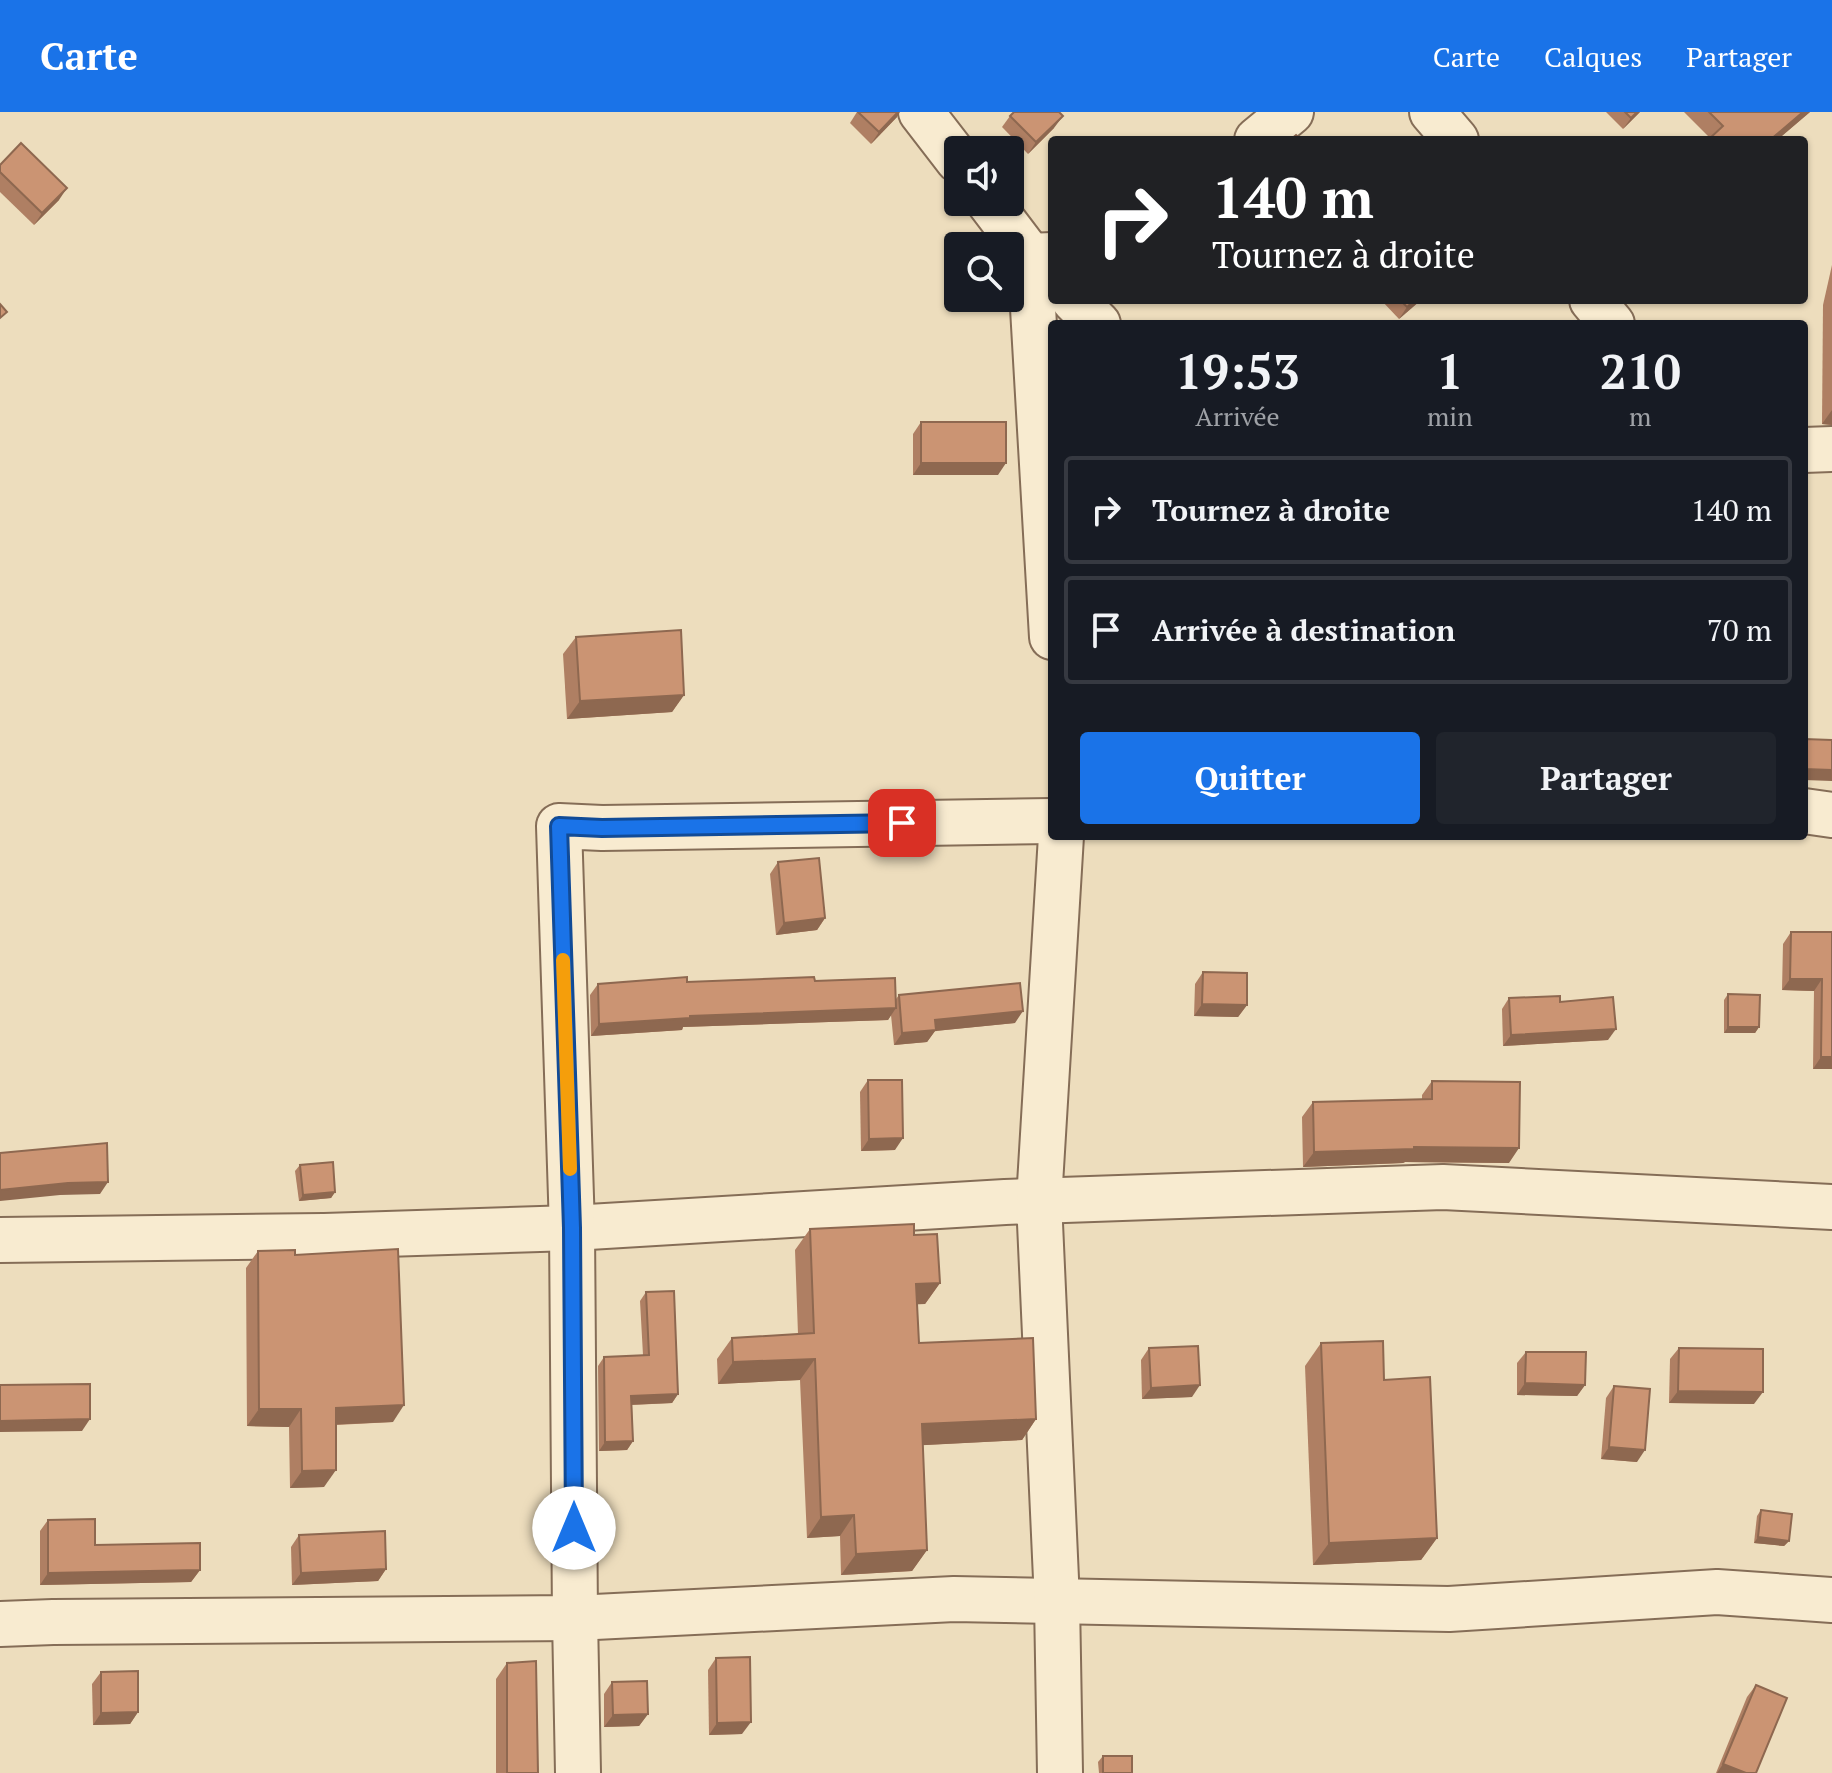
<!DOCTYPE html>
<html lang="fr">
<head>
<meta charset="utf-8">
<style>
	:root { --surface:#171b24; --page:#20242c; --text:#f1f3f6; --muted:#9ea1a6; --line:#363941; --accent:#1a73e8 }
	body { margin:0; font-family:"PT Serif",serif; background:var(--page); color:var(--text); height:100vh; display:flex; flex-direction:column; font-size:30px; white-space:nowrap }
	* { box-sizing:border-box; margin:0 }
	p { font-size:26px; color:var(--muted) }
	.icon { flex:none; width:44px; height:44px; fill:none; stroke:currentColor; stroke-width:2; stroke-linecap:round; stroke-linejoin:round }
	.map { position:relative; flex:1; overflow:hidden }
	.details { position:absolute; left:1048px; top:208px; width:760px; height:520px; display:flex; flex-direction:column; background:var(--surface); border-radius:8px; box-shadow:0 2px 6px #0004 }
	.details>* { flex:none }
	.top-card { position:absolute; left:1048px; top:24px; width:760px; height:168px; border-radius:8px; box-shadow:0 2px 6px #0004; background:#202124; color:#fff; overflow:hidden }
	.fabs { position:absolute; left:944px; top:24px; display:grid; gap:16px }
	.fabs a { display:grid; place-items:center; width:80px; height:80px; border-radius:8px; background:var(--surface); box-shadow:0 2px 6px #0004; font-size:40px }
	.pin { position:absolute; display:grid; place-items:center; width:68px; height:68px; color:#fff; margin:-34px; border-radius:16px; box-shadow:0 4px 12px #0006 }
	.me { position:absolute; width:88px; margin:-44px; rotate:0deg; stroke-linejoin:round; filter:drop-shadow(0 0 6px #0008) }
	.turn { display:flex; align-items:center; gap:28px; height:168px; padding:0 32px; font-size:36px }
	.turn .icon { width:104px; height:104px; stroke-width:2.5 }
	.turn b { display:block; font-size:56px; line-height:68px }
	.eta { display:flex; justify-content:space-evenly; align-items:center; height:136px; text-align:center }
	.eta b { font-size:48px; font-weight:600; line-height:56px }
	.primary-button { display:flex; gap:16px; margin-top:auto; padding:16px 32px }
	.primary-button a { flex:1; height:92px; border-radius:8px; background:var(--accent); color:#fff; font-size:32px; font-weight:600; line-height:92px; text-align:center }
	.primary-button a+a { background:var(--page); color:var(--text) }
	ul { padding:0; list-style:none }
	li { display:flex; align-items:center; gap:24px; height:108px; margin:0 16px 12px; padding:0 16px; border:4px solid var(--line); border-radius:8px }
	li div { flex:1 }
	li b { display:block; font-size:30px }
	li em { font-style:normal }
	header { display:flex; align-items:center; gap:48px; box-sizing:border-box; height:112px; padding:0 40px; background:var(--accent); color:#fff }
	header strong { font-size:38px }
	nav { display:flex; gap:44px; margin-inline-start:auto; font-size:28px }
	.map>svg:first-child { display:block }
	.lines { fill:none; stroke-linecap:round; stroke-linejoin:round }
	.minor-casing { stroke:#856d57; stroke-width:48 }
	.minor { stroke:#f8ebd0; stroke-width:44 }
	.wall { fill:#af7f63 }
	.shaded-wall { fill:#8e6850 }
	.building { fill:#cb9473; stroke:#8e6850; stroke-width:2 }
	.route-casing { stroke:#114b97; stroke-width:20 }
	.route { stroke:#1a73e8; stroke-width:14 }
	.slow { stroke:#f59e0b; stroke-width:14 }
</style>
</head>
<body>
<header>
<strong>Carte</strong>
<nav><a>Carte</a><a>Calques</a><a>Partager</a></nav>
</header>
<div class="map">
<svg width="1832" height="1661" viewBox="0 0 1832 1661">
	<rect width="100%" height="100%" fill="#edddbd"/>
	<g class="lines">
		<g class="minor-casing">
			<g id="minor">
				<path d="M921 0 958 48"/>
				<path d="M1432 0 1456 28"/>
				<path d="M1257 28 1291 0"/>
				<path d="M989 90 1030 144 1050 164"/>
				<path d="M1052 143 1030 144 1052 525"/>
				<path d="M1074 188 1098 212"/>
				<path d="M1592 188 1612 212"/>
				<path d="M1804 338 1832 337"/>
				<path d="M1804 699 1832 703"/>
				<path d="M0 1128 324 1124 572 1116 1005 1090 1443 1075 1832 1095"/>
				<path d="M0 1512 53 1510 575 1506 954 1487 1449 1497 1717 1480 1832 1488"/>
				<path d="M578 1661 575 1506 572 1116 559 714 602 716 1052 709"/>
				<path d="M1060 1661 1057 1489 1039 1089 1061 724"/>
			</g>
		</g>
		<use href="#minor" class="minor"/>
	</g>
	<g class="wall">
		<path d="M857 0 897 5 871 32 850 11Z"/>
		<path d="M1606 0H1640L1623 17Z"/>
		<path d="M1684 0H1810L1777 28H1708L1710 26Z"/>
		<path d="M1010 4 1054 16 1028 42 1002 15Z"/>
		<path d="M0 53 59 88 34 113 0 80Z"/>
		<path d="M1832 153V313L1822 312 1823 193Z"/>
		<path d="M1381 188H1421L1399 207Z"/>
		<path d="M921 310 998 363H913V322Z"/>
		<path d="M576 525 684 583 672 600 567 607 563 542Z"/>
		<path d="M778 750 825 806 817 818 776 823 770 762Z"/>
		<path d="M1791 820H1832V957H1813L1814 879 1782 878 1783 832Z"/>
		<path d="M1203 860 1247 893 1238 905 1194 904 1195 872Z"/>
		<path d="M815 869 896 887 899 883 1015 911 935 919 927 930 894 933 891 903 888 908 683 915 682 918 591 924 590 883 598 872Z"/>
		<path d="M1728 882 1759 915 1755 921H1724V888Z"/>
		<path d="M1509 886 1560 890 1608 928 1503 934 1502 897Z"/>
		<path d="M868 968 895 1038 861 1039 860 980Z"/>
		<path d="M1432 969 1509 1051 1405 1050 1403 1051 1303 1055 1302 1005 1313 990 1422 987V983Z"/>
		<path d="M300 1053 335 1080 331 1086 299 1089 295 1059Z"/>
		<path d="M810 1117 914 1123 940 1171 925 1192H917L919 1231 1036 1307 1022 1328 923 1333 927 1438 912 1459 841 1463 840 1424 807 1426 800 1268 718 1272 717 1247 732 1226 798 1222 795 1138Z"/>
		<path d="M258 1139 295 1143 393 1310 336 1313 324 1375 290 1376 289 1315 247 1314 246 1156Z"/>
		<path d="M646 1180 678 1282 672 1291 632 1293 633 1329 627 1338 599 1339 598 1254 604 1245 643 1243 640 1189Z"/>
		<path d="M1321 1231 1384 1268 1437 1426 1421 1448 1313 1453 1305 1254Z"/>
		<path d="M1149 1236 1192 1285 1142 1287 1141 1248Z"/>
		<path d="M1679 1236 1754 1292 1669 1291 1670 1247Z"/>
		<path d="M1526 1240 1585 1273 1577 1284 1517 1283V1251Z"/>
		<path d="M1614 1274 1637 1350 1601 1347 1606 1286Z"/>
		<path d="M1761 1398 1789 1429 1784 1434 1754 1431 1757 1404Z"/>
		<path d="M48 1408 95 1433 200 1458 191 1470 40 1473V1419Z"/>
		<path d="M299 1423 386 1457 378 1469 292 1473 291 1435Z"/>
		<path d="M716 1546 742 1622 709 1623 708 1558Z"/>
		<path d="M507 1551 538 1661H496V1567Z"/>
		<path d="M101 1560 138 1600 130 1612 93 1613 92 1572Z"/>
		<path d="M612 1570 648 1602 639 1614 604 1615V1582Z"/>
		<path d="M1756 1573V1661H1716L1747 1585Z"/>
		<path d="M1103 1644 1132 1661H1099L1098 1650Z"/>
	</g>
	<g class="shaded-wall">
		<path d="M898 0H900L897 5 871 32 879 20Z"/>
		<path d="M1637 0H1640L1623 17 1631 6Z"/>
		<path d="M1803 0H1810L1777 28H1770Z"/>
		<path d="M1063 4 1054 16 1028 42 1036 30Z"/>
		<path d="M67 76 59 88 34 113 42 101Z"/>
		<path d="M1415 188H1421L1399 207 1407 195Z"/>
		<path d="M1832 298V313L1822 312Z"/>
		<path d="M921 351H1006L998 363H913Z"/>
		<path d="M684 583 672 600 567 607 580 589Z"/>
		<path d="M1804 657 1832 658V669L1804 668Z"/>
		<path d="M825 806 817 818 776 823 784 811Z"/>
		<path d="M1790 867H1822L1814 879 1782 878Z"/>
		<path d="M1202 892 1247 893 1238 905 1194 904Z"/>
		<path d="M896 896 888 908 683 915 682 918 591 924 599 912 690 904Z"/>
		<path d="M1023 899 1015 911 935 919 927 930 894 933 902 921 935 908Z"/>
		<path d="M1728 915H1759L1755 921H1724Z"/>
		<path d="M1616 917 1608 928 1503 934 1511 923Z"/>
		<path d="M1821 945H1832V957H1813Z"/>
		<path d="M903 1026 895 1038 861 1039 869 1027Z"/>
		<path d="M1414 1035 1519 1036 1509 1051 1405 1050 1403 1051 1303 1055 1314 1040Z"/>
		<path d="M108 1070 100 1082 60 1083 0 1089V1078L68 1071Z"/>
		<path d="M335 1080 331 1086 299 1089 303 1083Z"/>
		<path d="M940 1171 925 1192 901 1193 916 1172Z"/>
		<path d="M815 1247 800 1268 718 1272 733 1250Z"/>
		<path d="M1525 1271 1585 1273 1577 1284 1517 1283Z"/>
		<path d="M1200 1273 1192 1285 1142 1287 1151 1276Z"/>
		<path d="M1678 1279 1763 1280 1754 1292 1669 1291Z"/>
		<path d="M678 1282 672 1291 625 1293 631 1284Z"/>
		<path d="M404 1293 393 1310 324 1313 336 1296Z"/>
		<path d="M259 1297H301L289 1315 247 1314Z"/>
		<path d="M90 1307 82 1319 0 1320V1309Z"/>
		<path d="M1036 1307 1022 1328 907 1334 922 1312Z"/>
		<path d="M633 1329 627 1338 599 1339 605 1330Z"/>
		<path d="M1609 1335 1645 1338 1637 1350 1601 1347Z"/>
		<path d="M336 1358 324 1375 290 1376 302 1359Z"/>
		<path d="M854 1403 840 1424 807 1426 821 1405Z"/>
		<path d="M1758 1425 1789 1429 1784 1434 1754 1431Z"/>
		<path d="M1437 1426 1421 1448 1313 1453 1329 1431Z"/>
		<path d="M927 1438 912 1459 841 1463 856 1442Z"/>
		<path d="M386 1457 378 1469 292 1473 301 1461Z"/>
		<path d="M200 1458 191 1470 40 1473 48 1461Z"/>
		<path d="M138 1600 130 1612 93 1613 101 1601Z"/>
		<path d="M648 1602 639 1614 604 1615 613 1603Z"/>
		<path d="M751 1610 742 1622 709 1623 717 1611Z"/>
		<path d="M1723 1652 1746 1661H1717Z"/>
	</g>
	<g class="building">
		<path d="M858 0H898L879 20Z"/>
		<path d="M1014 0H1059L1063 4 1036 30 1010 4Z"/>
		<path d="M1625 0H1637L1631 6Z"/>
		<path d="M1709 0H1803L1770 28H1708L1723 14Z"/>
		<path d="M1296 23 1301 28H1290Z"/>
		<path d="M21 31 67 76 42 101 0 60V53Z"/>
		<path d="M1400 188H1415L1407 195Z"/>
		<path d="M0 192 7 200 0 206Z"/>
		<rect x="921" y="310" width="85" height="41"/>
		<path d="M681 518 684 583 580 589 576 525Z"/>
		<path d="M1804 627 1832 628V658L1804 657Z"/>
		<path d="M819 746 825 806 784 811 778 750Z"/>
		<path d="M1791 820H1832V945H1821L1822 867H1790Z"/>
		<path d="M1203 860 1247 861V893L1202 892Z"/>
		<path d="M687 865V870L814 865 815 869 895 866 896 896 690 904V906L599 912 598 872Z"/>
		<path d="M1020 871 1023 899 935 908 936 918 902 921 899 883Z"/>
		<path d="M1728 882 1760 883 1759 915H1728Z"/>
		<path d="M1560 884V890L1613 885 1616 917 1511 923 1509 886Z"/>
		<path d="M868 968H902L903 1026 869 1027Z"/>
		<path d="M1432 969 1520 970 1519 1036 1414 1035V1037L1314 1040 1313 990 1432 987Z"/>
		<path d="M107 1031 108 1070 68 1071 0 1078V1041Z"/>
		<path d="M333 1050 335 1080 303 1083 300 1053Z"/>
		<path d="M914 1112V1123L937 1122 940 1171 916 1172 919 1231 1033 1226 1036 1307 922 1312 927 1438 856 1442 854 1403 821 1405 815 1247 733 1250 732 1226 814 1221 810 1117Z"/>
		<path d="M398 1137 404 1293 336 1296V1358L302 1359 301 1297H259L258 1139 295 1138V1143Z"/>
		<path d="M674 1179 678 1282 631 1284 633 1329 605 1330 604 1245 649 1243 646 1180Z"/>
		<path d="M1383 1229 1384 1268 1430 1265 1437 1426 1329 1431 1321 1231Z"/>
		<path d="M1198 1234 1200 1273 1151 1276 1149 1236Z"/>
		<path d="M1679 1236 1763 1237V1280L1678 1279Z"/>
		<path d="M1526 1240H1586L1585 1273 1525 1271Z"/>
		<path d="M90 1272V1307L0 1309V1273Z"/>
		<path d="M1614 1274 1650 1277 1645 1338 1609 1335Z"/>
		<path d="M1761 1398 1792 1402 1789 1429 1758 1425Z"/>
		<path d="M95 1407V1433L200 1431V1458L48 1461V1408Z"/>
		<path d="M385 1419 386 1457 301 1461 299 1423Z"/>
		<path d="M750 1545 751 1610 717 1611 716 1546Z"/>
		<path d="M536 1549 538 1661H507V1551Z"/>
		<path d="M138 1559V1600L101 1601V1560Z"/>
		<path d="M647 1569 648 1602 613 1603 612 1570Z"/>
		<path d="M1756 1573 1787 1586 1756 1661H1746L1723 1652Z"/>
		<rect x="1103" y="1644" width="29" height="17"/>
	</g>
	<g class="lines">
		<g class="route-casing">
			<path id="route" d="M574 1416 572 1116 559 714 602 716 902 711"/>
		</g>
		<use href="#route" class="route"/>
		<path class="slow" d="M563 848 570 1057"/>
	</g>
</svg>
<div class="fabs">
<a><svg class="icon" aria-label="sound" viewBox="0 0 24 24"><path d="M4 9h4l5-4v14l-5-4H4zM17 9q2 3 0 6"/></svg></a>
<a><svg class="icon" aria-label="search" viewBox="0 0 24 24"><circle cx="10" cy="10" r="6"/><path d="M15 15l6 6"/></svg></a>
</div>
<div class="pin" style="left:902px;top:711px;background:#d93025"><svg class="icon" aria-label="arrive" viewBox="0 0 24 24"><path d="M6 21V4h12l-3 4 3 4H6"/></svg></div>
<svg class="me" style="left:574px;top:1416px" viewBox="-20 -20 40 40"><circle r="19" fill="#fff"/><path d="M0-13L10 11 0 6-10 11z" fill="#1a73e8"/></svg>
<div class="top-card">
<div class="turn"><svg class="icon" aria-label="right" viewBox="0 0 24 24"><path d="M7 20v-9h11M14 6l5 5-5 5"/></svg><div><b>140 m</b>Tournez à droite</div></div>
</div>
<section class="details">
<div class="eta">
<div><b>19:53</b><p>Arrivée</p></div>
<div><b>1</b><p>min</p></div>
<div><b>210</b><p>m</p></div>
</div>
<ul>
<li><svg class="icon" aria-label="right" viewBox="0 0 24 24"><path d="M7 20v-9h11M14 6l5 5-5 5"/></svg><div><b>Tournez à droite</b></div><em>140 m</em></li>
<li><svg class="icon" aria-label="arrive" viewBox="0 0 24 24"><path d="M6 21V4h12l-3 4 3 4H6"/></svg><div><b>Arrivée à destination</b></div><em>70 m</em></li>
</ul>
<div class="primary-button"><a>Quitter</a><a>Partager</a></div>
</section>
</div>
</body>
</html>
